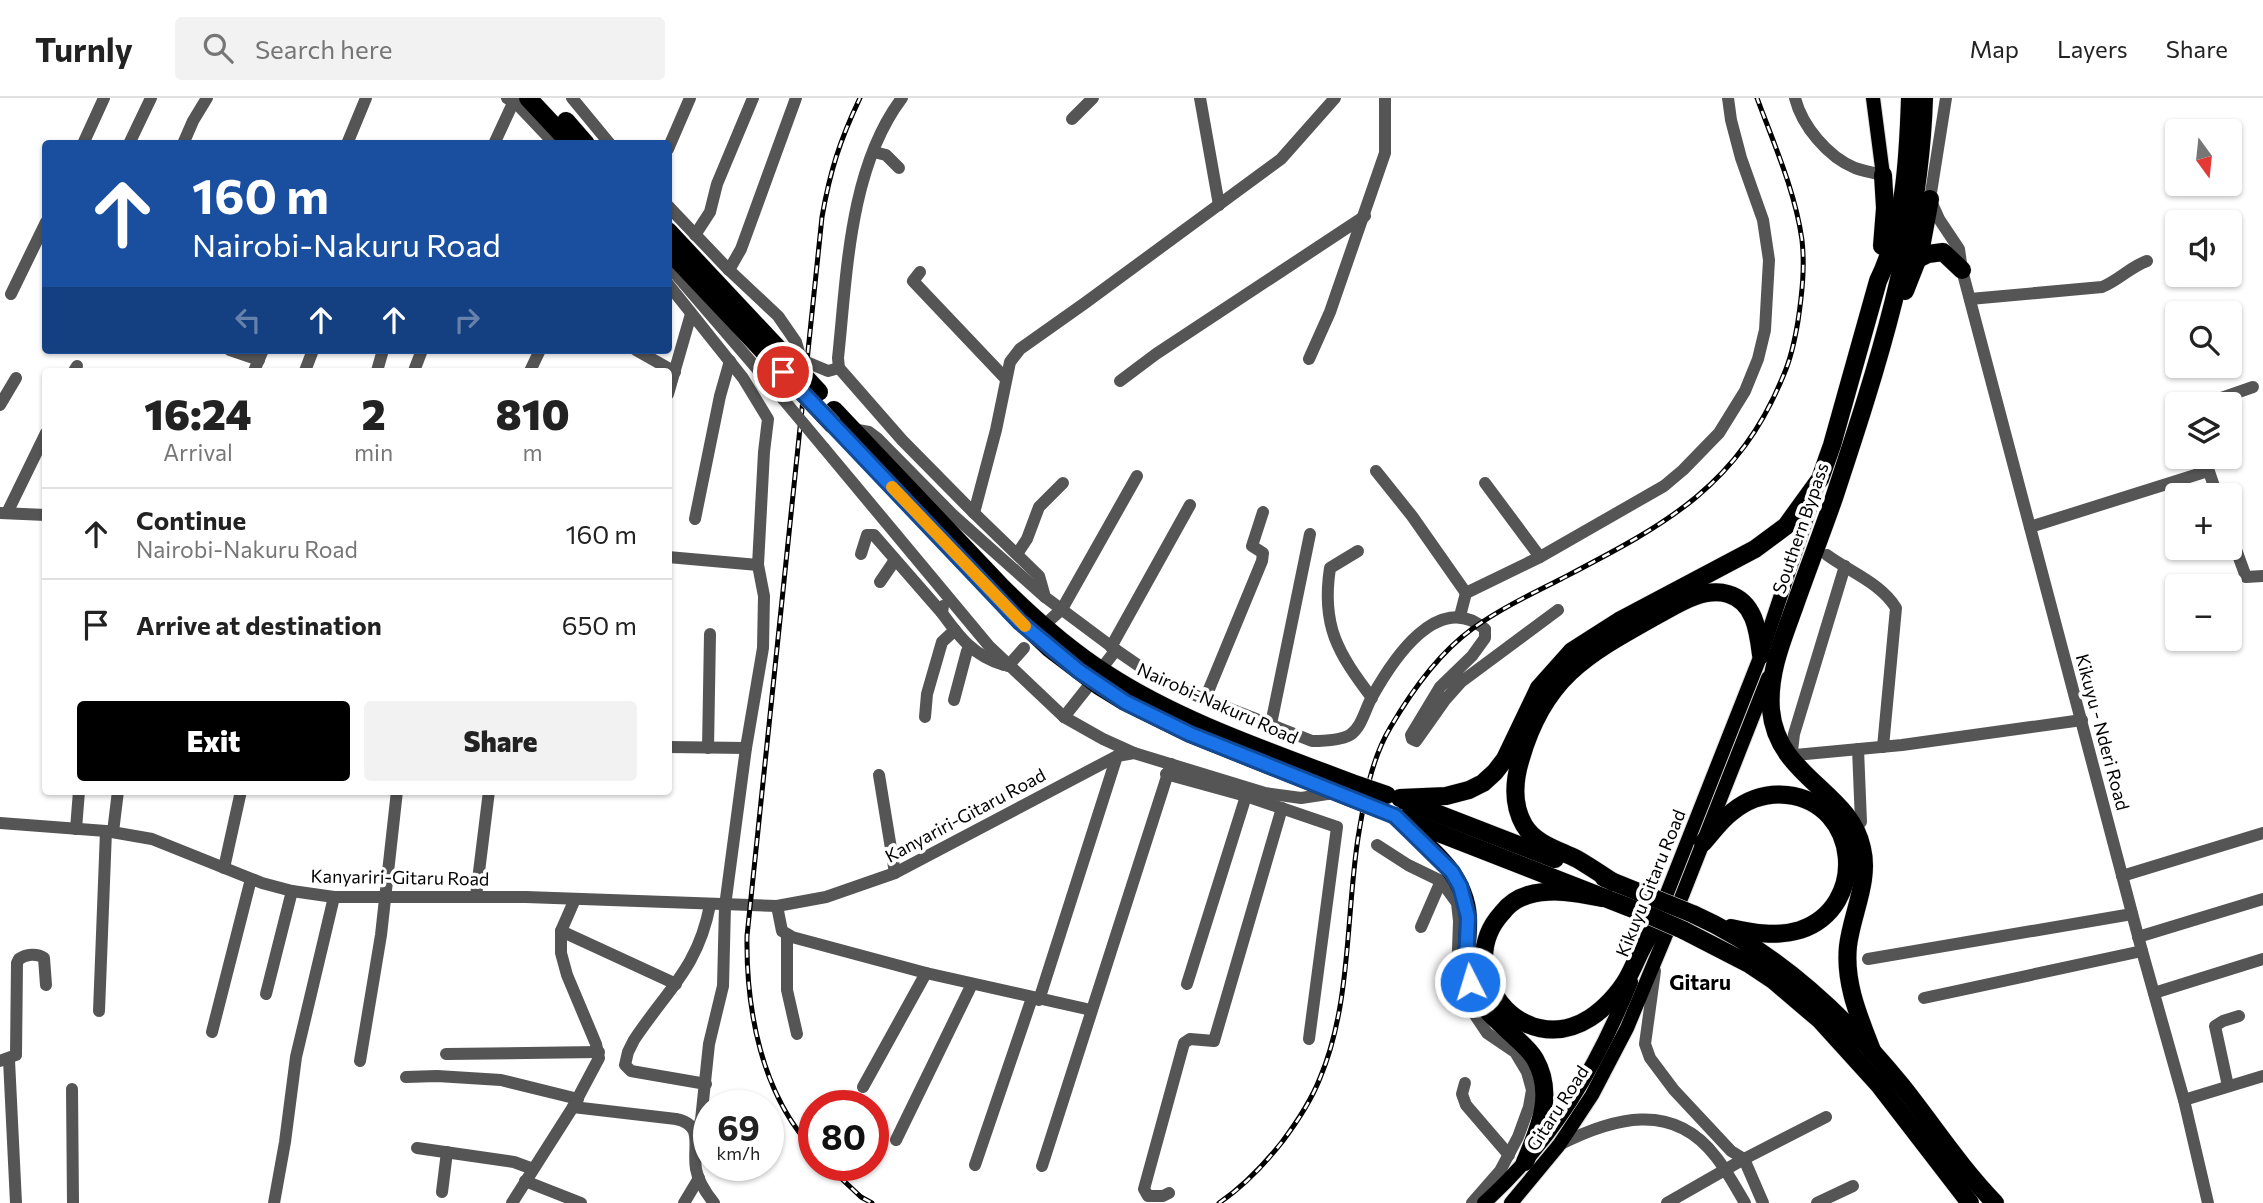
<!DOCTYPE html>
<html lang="en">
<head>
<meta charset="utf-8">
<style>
	:root { --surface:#fff; --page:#f2f2f2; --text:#222; --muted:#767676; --line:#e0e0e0; --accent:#000 }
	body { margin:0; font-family:Commissioner,sans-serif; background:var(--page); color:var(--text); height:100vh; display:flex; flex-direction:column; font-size:26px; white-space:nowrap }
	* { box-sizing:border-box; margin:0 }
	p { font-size:23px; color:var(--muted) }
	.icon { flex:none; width:38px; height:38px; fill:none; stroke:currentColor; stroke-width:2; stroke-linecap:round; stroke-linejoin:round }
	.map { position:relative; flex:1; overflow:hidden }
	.drawer { position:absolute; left:42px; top:270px; width:630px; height:427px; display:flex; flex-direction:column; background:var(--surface); border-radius:7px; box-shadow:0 2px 5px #0004 }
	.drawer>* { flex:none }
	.guide { position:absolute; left:42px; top:42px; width:630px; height:214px; border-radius:7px; box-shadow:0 2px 5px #0004; background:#1a4fa0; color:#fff; overflow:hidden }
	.needle { width:46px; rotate:165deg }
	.buttons { position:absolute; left:2165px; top:21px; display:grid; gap:14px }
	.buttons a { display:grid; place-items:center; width:77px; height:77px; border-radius:7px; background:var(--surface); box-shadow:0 2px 5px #0004; font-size:35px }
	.speed { position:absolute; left:693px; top:992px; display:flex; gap:14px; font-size:35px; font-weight:700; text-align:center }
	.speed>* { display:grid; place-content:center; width:91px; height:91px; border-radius:50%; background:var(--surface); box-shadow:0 2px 5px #0004; line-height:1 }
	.speed small { font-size:18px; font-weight:400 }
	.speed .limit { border:10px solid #d22; background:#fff; color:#111 }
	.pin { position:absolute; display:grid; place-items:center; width:60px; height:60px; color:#fff; margin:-30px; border:4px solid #fff; border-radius:50%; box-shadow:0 2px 7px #0007 }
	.me { position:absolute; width:77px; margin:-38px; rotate:355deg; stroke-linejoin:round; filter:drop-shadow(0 0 5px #0008) }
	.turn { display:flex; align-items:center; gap:24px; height:147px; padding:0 35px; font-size:32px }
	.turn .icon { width:91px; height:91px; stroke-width:2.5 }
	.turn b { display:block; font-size:49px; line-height:60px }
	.lanes { display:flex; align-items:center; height:66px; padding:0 35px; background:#0003; justify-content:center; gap:35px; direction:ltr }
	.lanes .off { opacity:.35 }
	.eta { display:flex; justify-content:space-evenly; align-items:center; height:119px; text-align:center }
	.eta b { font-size:42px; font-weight:800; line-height:49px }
	.button { display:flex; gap:14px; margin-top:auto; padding:14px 35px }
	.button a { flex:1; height:80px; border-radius:7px; background:var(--accent); color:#fff; font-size:28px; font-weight:800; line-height:80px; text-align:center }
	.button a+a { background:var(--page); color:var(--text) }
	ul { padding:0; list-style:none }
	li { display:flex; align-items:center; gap:21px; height:91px; padding:0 35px; border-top:2px solid var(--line) }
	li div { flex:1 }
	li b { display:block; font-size:26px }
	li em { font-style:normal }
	header { display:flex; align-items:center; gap:42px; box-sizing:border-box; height:98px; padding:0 35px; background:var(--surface); border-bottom:2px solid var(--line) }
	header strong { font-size:33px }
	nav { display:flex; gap:38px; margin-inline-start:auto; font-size:24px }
	.search { width:490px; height:63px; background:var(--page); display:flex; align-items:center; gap:18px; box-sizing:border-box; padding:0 24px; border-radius:7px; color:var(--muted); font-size:26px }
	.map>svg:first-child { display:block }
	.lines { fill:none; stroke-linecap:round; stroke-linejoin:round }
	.major-casing { stroke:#dbdbdb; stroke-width:16 }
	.highway-casing { stroke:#dbdbdb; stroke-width:19 }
	.minor { stroke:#555; stroke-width:12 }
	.major { stroke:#000; stroke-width:14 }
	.highway { stroke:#000; stroke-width:18 }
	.rail-casing { stroke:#000; stroke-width:5 }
	.rail { stroke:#fff; stroke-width:2.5; stroke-dasharray:8; stroke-linecap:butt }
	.highway-bridge-casing { stroke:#dbdbdb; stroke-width:19; stroke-linecap:butt }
	.minor-bridge { stroke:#555; stroke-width:12 }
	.highway-bridge { stroke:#000; stroke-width:18 }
	.route-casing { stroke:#114b97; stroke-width:18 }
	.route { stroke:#1a73e8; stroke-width:12 }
	.slow { stroke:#f59e0b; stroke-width:12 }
	.labels { text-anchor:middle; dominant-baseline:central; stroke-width:7; stroke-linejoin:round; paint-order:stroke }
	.street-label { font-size:18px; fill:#000; stroke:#fff }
	.quarter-label { font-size:21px; font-weight:bold; fill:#000; stroke:#fff }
</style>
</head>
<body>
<header>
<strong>Turnly</strong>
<div class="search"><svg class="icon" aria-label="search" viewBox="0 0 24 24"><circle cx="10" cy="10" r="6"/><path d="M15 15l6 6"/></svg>Search here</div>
<nav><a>Map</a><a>Layers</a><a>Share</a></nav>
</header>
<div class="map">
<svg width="2263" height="1105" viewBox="0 0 2263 1105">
	<rect width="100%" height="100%" fill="#fff"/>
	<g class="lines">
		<g class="major-casing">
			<g id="major">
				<path d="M1873 0 1883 77"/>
				<path d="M1660 813 1761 557 1817 389"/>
				<path d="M1484 1105C1555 1040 1595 972 1631 884"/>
				<path d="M1511 1105 1559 1047 1592 997 1627 930 1680 803 1768 580"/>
			</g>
		</g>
		<g class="highway-casing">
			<g id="highway">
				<path d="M528 0 571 46"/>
				<path d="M566 23 586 46"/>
				<path d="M668 133 788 261"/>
				<path d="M1882 148 1885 110 1883 77"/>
				<path d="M668 152 783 274"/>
				<path d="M1918 161 1928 156 1943 154 1962 172"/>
				<path d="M1905 193 1920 155 1930 101"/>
				<path d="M834 312 1000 487C1033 520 1068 551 1107 576 1181 624 1269 653 1352 685"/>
				<path d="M1009 512 1049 550 1099 588 1125 604 1190 636 1348 699"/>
				<path d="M1400 700 1446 698 1469 692 1483 685 1495 674 1505 661 1539 590 1572 553 1619 523 1755 451 1786 428 1820 381 1832 347 1878 183C1905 127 1908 61 1910 0"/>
				<path d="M1405 703 1555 761"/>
				<path d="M1395 718C1425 746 1466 774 1468 820 1469 843 1462 867 1471 889 1479 906 1492 918 1505 930 1515 940 1528 949 1535 961 1555 996 1539 1031 1525 1064"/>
				<path d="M1403 721 1651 818"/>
				<path d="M1703 745C1712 735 1721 722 1732 714 1748 701 1767 695 1787 697 1860 705 1869 809 1800 832 1777 839 1753 835 1731 830"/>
				<path d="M1604 780 1656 801"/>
				<path d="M1613 784C1601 776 1589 768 1577 761 1559 752 1535 746 1524 727 1512 706 1514 682 1521 660 1544 580 1586 557 1654 519 1675 508 1703 488 1728 496 1755 504 1758 533 1761 557"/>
				<path d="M1602 800C1577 795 1553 790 1528 797 1518 800 1508 807 1502 815 1450 872 1521 964 1590 920 1604 911 1619 895 1627 881 1636 865 1641 848 1652 834"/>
				<path d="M1693 816C1776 853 1845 918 1902 988 1933 1027 1960 1069 1995 1105"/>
				<path d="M1683 832 1749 866 1773 882 1820 922 1879 987 1970 1105"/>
				<path d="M1873 955C1860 921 1844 886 1848 848 1852 815 1870 783 1862 750 1850 693 1777 679 1771 612 1768 576 1782 543 1794 510 1807 473 1821 437 1834 400 1877 270 1920 139 1924 0"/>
			</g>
		</g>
		<g class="minor">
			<path d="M507 0 517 6 555 46"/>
			<path d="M572 0 610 46"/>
			<path d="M902 0C849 70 847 176 838 260L839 270 902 342 974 415 1039 478 1045 499 1116 552 1105 566"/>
			<path d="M1200 0 1219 107"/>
			<path d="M1795 0C1802 28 1828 59 1855 70 1864 73 1874 75 1883 77"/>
			<path d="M1946 0 1930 101 1939 121 1959 151 1962 172 2142 853 2184 1002 2208 1105"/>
			<path d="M1072 21 1093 0"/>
			<path d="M83 46 104 0"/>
			<path d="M129 46 151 0"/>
			<path d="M183 46 193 23 207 0"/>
			<path d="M347 46 366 0"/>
			<path d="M494 46 513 5"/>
			<path d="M668 51 690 0"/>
			<path d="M874 54 886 57 899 70"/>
			<path d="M668 108 729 172 778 218 796 244 800 258 804 263 828 273 839 270"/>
			<path d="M695 137 710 114 717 86 753 0"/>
			<path d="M668 167 783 301"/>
			<path d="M729 172 741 151 796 0"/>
			<path d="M920 174 913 183 1006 281"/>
			<path d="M668 186 743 280 768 321 764 354 758 467 764 498 763 550 746 650 725 808 723 888 709 946 701 1022 696 1036"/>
			<path d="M11 196 46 124"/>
			<path d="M1970 201 2102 189C2119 182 2130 169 2147 163"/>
			<path d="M230 252 259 262"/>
			<path d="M636 252 675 274"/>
			<path d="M1309 261 1330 214 1385 55V0"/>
			<path d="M74 273 77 268"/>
			<path d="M254 273 263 252"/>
			<path d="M305 273 313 252"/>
			<path d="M377 273 383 252"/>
			<path d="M414 273 422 252"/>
			<path d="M530 273 540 252"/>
			<path d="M1120 283 1156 256 1365 118"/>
			<path d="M668 296 691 216"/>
			<path d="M2204 306 2253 289"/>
			<path d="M0 307 16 280"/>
			<path d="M852 331 869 334 877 340 953 417 1045 499"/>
			<path d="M824 350 989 548 1064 619 1103 641 1134 655 1265 695 1301 700 1334 695"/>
			<path d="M2204 359 2217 397"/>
			<path d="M1376 373 1412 418 1466 495"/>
			<path d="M1485 385 1540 459"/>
			<path d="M0 415 46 417"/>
			<path d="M7 415 46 335"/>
			<path d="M974 415 996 332 1010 264 1020 251 1085 205 1281 61 1335 0"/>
			<path d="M695 421 720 298 730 263"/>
			<path d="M2030 429 2208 373"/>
			<path d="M2230 435 2246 479 2263 478"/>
			<path d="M1358 453 1330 470C1321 528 1338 555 1372 600"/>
			<path d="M861 456 867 437H874L942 515"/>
			<path d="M1017 456 1027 441 1039 409 1063 385"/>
			<path d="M1827 457C1850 474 1881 485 1896 510L1883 649"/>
			<path d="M668 459 758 467"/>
			<path d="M1845 468 1794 636 1792 653 1795 657 1902 647 2082 622"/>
			<path d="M880 484 895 462"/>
			<path d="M943 508 942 515C960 540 974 558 1004 567"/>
			<path d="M1460 518 1466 495 1540 459 1664 388 1683 372 1719 335 1745 293 1758 261 1765 232 1769 162 1763 122 1741 60 1731 22 1728 0"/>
			<path d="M1051 521 1062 511 1137 378"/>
			<path d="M1111 549 1190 407"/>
			<path d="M1116 552 1155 579 1182 592 1312 643C1322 643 1341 642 1350 637 1362 629 1365 611 1372 599 1392 563 1438 491 1485 531V540L1472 558 1440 589 1411 637 1412 641 1416 643 1445 602 1461 584 1558 512"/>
			<path d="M1008 568 1024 550"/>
			<path d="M1205 601 1262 463 1263 455 1252 448 1263 414"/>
			<path d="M954 602 967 553 972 551"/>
			<path d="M925 619 927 596 942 544 955 532"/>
			<path d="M1064 619 1087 590"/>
			<path d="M1271 626 1310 436"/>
			<path d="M668 649 746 650"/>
			<path d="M708 650 710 536"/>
			<path d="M1858 651 1861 724"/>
			<path d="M1166 676 1246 698 1337 729 1309 941"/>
			<path d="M879 677 895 775"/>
			<path d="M0 725 106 733 152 741 262 785 292 793 334 799H526L777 808 826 799 895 775 1117 658 1134 655"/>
			<path d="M76 731 79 693"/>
			<path d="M113 734 118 693"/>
			<path d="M1377 747 1408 767 1441 783 1457 805 1459 823 1457 880 1461 896 1487 935 1515 954 1527 974 1532 992 1529 1009 1518 1039 1500 1073 1472 1105"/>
			<path d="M224 770 241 693"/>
			<path d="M2122 778 2263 735"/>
			<path d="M476 798 489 693"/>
			<path d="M777 808 782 833 792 839 926 875 1091 912"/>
			<path d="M1421 829 1441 783"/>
			<path d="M561 833 676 886"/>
			<path d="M787 837V892L797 936"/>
			<path d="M2138 839 2263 801"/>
			<path d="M1868 861 2132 816"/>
			<path d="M1655 873 1645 946 1650 960 1674 992 1731 1053 1744 1061 1763 1105"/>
			<path d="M1187 886 1246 698"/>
			<path d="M2154 895 2263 861"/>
			<path d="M266 896 292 793"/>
			<path d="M1924 900 2142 853"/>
			<path d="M1039 902 1117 658"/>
			<path d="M99 913 106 733"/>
			<path d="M212 934 251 781"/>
			<path d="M446 956 599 954"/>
			<path d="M9 962 16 1105"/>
			<path d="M0 963 16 957 17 865 19 861C26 856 37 855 44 860L46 887"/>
			<path d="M360 963 381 837 397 693"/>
			<path d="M406 979 437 978 501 982 578 1001"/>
			<path d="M1465 985 1462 996 1466 1007 1509 1057"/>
			<path d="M706 986 631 973 625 967 628 954 634 942C667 892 698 870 710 807"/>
			<path d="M2228 988 2215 928 2223 923 2239 918"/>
			<path d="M863 989 926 875"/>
			<path d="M72 991 73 1105"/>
			<path d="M2184 1002 2263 978"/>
			<path d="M573 1009 676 1021C705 1027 692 1049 696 1071 698 1083 706 1095 714 1105"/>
			<path d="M896 1042 972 886"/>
			<path d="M1559 1047C1612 1020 1673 1002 1716 1059 1727 1073 1736 1090 1745 1105"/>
			<path d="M417 1050 514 1064 533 1071"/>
			<path d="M975 1067 1032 900"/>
			<path d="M1042 1068 1171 666"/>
			<path d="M525 1083 581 1105"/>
			<path d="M442 1094 447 1054"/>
			<path d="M1169 1095 1163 1098H1148L1144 1091 1184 945 1190 941 1214 943 1282 710"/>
			<path d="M274 1105 285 1044 296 959 334 799"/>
			<path d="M512 1105 573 1009 599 960 596 946 567 877 561 855V833L575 801"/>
			<path d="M684 1105 699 1080"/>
			<path d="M1667 1105 1744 1061 1826 1019"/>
			<path d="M1817 1105 1853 1088"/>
		</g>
		<use href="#major" class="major"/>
		<use href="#highway" class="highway"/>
		<g class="rail-casing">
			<g id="rail">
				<path d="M814 1052C761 996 746 911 747 838L822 119C830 73 840 42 860 0"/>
				<path d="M828 1068 861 1099 872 1105"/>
				<path d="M1219 1105C1244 1088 1263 1068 1282 1044 1297 1024 1311 1003 1320 980 1351 907 1346 818 1358 740 1364 703 1371 662 1390 630 1411 594 1438 556 1472 531 1500 511 1531 496 1561 481 1664 427 1738 390 1784 276 1791 260 1795 241 1798 223 1802 196 1805 170 1802 142 1795 93 1774 46 1757 0"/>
			</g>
		</g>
		<use href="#rail" class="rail"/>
		<g class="highway-bridge-casing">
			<g id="highway-bridge">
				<path d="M788 261 819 294"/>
				<path d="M783 274 833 327"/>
				<path d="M1352 685 1387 697"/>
				<path d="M1348 699 1381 712"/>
				<path d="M1656 801 1693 816"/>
				<path d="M1651 818 1683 832"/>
			</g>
		</g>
		<path class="minor-bridge" d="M783 301 824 350"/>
		<use href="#highway-bridge" class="highway-bridge"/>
	</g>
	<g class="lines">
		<g class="route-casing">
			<path id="route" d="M783 274 1020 524 1079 573 1125 604 1190 636 1395 718 1452 774 1460 788 1468 819 1466 866 1470 884"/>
		</g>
		<use href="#route" class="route"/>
		<path class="slow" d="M892 389 1025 528"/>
	</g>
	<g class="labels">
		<g class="street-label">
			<text transform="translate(1800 430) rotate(-71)">Southern Bypass</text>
			<text transform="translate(1218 605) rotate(24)">Nairobi-Nakuru Road</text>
			<text transform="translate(2103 634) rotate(75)">Kikuyu - Nderi Road</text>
			<text transform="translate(965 717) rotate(-28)">Kanyariri-Gitaru Road</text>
			<text transform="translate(400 779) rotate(1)">Kanyariri-Gitaru Road</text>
			<text transform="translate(1650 785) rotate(-68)">Kikuyu Gitaru Road</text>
			<text transform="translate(1557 1010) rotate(-57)">Gitaru Road</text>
		</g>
		<g class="quarter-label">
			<text x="1700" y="883">Gitaru</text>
		</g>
	</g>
</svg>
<div class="buttons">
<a><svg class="needle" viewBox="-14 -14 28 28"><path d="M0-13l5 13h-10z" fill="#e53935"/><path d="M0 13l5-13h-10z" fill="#767676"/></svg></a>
<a><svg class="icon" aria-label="sound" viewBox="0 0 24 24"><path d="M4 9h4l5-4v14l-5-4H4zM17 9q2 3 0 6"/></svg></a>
<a><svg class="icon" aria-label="search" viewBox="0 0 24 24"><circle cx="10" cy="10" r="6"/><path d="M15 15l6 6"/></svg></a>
<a><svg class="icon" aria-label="layers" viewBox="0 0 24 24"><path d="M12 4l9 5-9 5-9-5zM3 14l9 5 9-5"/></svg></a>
<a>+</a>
<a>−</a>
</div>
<div class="speed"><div>69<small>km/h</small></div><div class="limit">80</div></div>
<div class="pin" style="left:783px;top:274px;background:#d93025"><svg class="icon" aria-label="arrive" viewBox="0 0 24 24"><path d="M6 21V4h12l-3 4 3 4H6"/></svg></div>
<svg class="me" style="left:1470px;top:884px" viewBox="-20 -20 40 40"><circle r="17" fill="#1a73e8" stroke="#fff" stroke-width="3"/><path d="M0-11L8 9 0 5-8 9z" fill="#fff"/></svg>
<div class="guide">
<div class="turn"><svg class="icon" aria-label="ahead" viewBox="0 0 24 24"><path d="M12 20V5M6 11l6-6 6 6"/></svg><div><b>160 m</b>Nairobi-Nakuru Road</div></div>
<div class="lanes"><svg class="icon off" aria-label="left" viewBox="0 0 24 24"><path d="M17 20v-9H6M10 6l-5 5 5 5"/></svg><svg class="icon" aria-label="ahead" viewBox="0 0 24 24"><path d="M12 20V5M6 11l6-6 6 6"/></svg><svg class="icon" aria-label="ahead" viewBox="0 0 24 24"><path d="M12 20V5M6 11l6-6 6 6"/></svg><svg class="icon off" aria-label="right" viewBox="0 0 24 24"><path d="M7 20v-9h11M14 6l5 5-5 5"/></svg></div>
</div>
<section class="drawer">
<div class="eta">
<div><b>16:24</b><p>Arrival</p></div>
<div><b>2</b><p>min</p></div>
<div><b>810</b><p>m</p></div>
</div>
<ul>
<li><svg class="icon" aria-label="ahead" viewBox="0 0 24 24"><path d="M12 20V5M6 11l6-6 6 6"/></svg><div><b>Continue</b><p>Nairobi-Nakuru Road</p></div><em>160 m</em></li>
<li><svg class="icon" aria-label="arrive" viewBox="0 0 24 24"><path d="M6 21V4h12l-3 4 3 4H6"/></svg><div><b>Arrive at destination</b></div><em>650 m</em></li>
</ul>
<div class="button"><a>Exit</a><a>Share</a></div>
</section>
</div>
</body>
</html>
